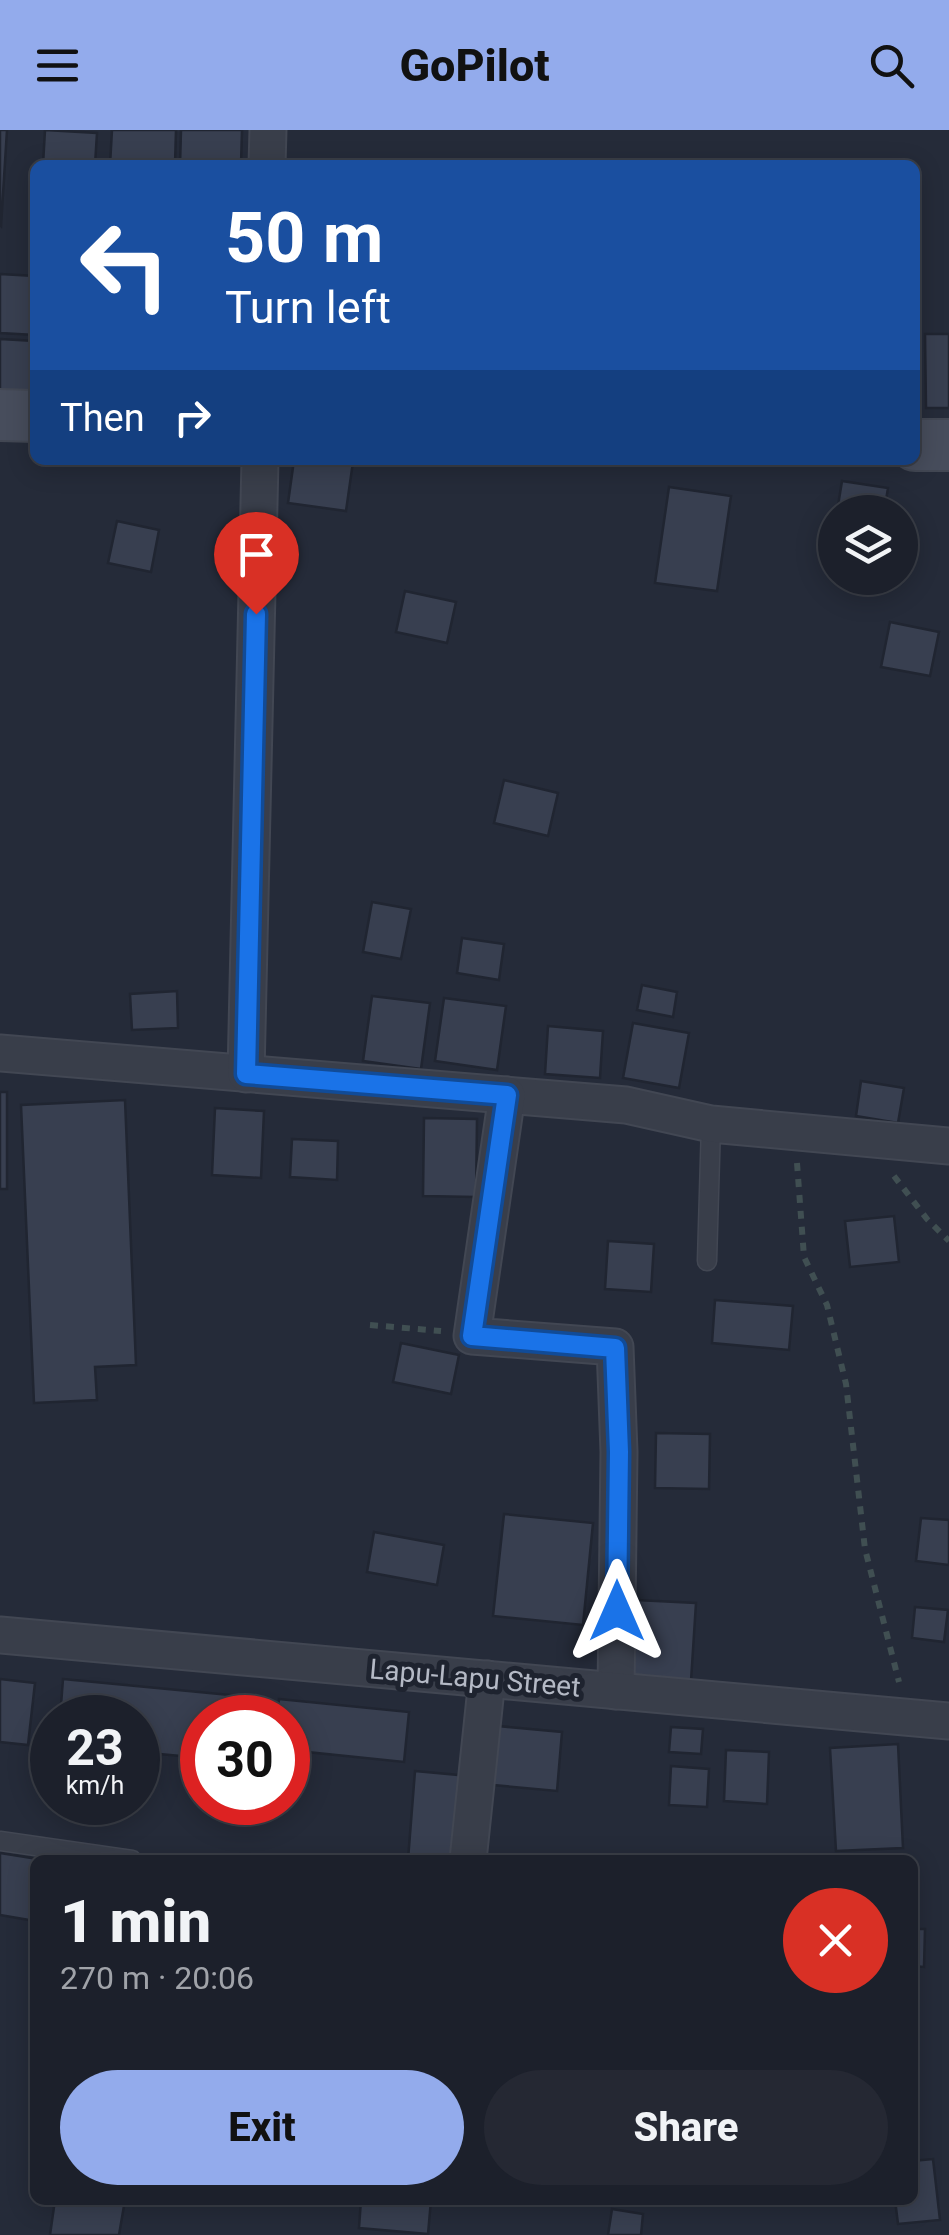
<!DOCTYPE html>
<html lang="en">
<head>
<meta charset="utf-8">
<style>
	:root { --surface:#1c202b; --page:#252833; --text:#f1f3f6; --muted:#a0a3a9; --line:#3a3e47; --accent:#93abec }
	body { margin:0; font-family:Roboto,sans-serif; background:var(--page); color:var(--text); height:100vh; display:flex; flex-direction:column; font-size:38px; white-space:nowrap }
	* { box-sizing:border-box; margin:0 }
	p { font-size:32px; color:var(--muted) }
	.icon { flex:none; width:55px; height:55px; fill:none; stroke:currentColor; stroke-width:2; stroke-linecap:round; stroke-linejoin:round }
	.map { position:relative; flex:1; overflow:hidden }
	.sheet { position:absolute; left:30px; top:1725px; width:888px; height:350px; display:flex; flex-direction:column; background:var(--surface); border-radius:15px; box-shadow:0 5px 25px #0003,0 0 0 2px var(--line) }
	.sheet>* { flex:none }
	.guide { position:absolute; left:30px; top:30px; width:890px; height:305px; border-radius:15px; box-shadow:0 5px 25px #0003,0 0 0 2px var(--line); background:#1a4fa0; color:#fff; overflow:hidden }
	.tools { position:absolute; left:818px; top:365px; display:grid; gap:20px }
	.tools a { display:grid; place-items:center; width:100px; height:100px; border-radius:50%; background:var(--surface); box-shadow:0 5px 25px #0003,0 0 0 2px var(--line); font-size:50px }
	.speed { position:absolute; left:30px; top:1565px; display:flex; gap:20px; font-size:50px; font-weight:700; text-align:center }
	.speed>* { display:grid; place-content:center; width:130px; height:130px; border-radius:50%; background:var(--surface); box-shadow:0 5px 25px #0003,0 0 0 2px var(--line); line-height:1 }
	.speed small { font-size:25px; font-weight:400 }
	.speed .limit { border:15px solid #d22; background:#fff; color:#111 }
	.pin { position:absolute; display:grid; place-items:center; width:85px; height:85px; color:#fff; margin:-102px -42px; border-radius:50% 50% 50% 0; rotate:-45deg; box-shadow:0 0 10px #0007 }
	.pin .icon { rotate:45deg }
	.me { position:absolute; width:110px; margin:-55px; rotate:0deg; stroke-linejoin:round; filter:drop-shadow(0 0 8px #0008) }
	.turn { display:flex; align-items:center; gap:35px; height:210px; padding:0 30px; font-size:45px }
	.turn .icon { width:130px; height:130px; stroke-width:2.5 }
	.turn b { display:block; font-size:70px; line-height:85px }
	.then { display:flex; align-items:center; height:95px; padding:0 30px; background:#0003; gap:20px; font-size:38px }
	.round { display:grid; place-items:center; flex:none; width:105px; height:105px; border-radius:52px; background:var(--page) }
	.summary { display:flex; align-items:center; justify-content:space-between; height:170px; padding:0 30px }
	h1 { font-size:60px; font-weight:800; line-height:75px }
	.button { display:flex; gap:20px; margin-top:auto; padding:20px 30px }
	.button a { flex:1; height:115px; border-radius:60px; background:var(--accent); color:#111; font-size:40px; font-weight:800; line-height:115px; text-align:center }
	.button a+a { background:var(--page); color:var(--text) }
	header { display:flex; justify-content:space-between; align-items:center; height:130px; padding:0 30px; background:var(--accent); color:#111; font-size:45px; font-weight:800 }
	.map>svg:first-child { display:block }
	.building { fill:#383f50; stroke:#202531; stroke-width:2.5 }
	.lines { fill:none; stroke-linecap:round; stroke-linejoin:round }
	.lane-casing { stroke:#424753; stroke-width:21 }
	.street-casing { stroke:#424753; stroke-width:39 }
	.secondary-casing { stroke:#424753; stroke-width:54 }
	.path { stroke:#404f52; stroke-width:6; stroke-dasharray:8 8; stroke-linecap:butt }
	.lane { stroke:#393e4a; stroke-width:18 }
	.street { stroke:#393e4a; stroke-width:35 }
	.secondary { stroke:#474d5c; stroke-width:50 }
	.route-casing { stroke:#114b97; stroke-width:25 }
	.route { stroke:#1a73e8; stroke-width:18 }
	.labels { text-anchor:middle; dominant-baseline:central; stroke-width:10; stroke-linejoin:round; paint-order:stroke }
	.street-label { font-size:28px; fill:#b4b9c5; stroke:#1e232f }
</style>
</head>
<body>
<header><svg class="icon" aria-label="menu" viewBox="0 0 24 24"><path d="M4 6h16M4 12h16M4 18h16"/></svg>GoPilot<svg class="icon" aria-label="search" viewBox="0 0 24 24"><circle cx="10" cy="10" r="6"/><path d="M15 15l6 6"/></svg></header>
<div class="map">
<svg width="949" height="2105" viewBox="0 0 949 2105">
	<rect width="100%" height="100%" fill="#252b39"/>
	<g class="building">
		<path d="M0 0H7L1 96 0 95Z"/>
		<path d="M45 0 97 3 95 35H43Z"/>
		<path d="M112 0H176L175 35H110Z"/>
		<path d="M181 0H242L241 35H180Z"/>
		<path d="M0 144 35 146V205L0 203Z"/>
		<path d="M925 204H949V278H926Z"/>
		<path d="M0 209 35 211V262L0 260Z"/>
		<path d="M294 330 353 332 346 381 288 373Z"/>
		<path d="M842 351 888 358 884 382H837Z"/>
		<path d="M669 357 731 366 717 461 655 453Z"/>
		<path d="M117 391 159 400 151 442 108 433Z"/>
		<path d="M405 461 456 472 447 513 396 502Z"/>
		<path d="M890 492 939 502 930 546 881 537Z"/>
		<path d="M504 650 558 663 548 706 494 693Z"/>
		<path d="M372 772 411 779 401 829 363 822Z"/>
		<path d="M462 808 504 814 499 850 457 843Z"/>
		<path d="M642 855 677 862 673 887 637 880Z"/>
		<path d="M177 861 178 898 132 900 130 864Z"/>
		<path d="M372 866 430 873 421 939 363 931Z"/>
		<path d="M444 868 506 876 497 940 435 931Z"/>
		<path d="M633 893 689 903 679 958 623 948Z"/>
		<path d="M548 896 603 901 600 948 545 944Z"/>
		<path d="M861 951 904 958 898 993 856 986Z"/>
		<rect x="0" y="962" width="7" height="97"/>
		<path d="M125 970 136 1235 95 1237 97 1270 34 1273 21 975Z"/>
		<path d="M215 978 264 981 261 1048 212 1045Z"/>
		<path d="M424 988 477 989 476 1067 423 1066Z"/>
		<path d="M292 1009 338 1011 337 1050 290 1047Z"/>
		<path d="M894 1086 899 1132 850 1137 845 1091Z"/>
		<path d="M608 1111 654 1114 651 1162 605 1159Z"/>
		<path d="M715 1170 793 1176 789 1220 712 1213Z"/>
		<path d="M401 1213 459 1225 451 1264 393 1252Z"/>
		<path d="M656 1303 710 1304 709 1359 655 1358Z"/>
		<path d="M504 1384 593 1393 583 1495 493 1486Z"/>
		<path d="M921 1388 949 1390V1435L916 1431Z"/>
		<path d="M374 1402 444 1415 437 1455 367 1442Z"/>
		<path d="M636 1470 696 1473 691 1551 631 1548Z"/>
		<path d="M915 1477 948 1480 944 1512 912 1508Z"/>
		<path d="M0 1549 35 1553 28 1615 0 1612Z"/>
		<path d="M63 1549 261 1568 259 1588H202V1628L138 1622V1588H60Z"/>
		<path d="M279 1569 409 1582 404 1632 288 1620V1588H277Z"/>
		<path d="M498 1596 562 1602 557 1661 493 1655Z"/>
		<path d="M671 1597 703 1599 701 1624 669 1622Z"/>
		<path d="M898 1614 903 1718 836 1721 830 1618Z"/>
		<path d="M726 1620 769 1622 767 1674 724 1671Z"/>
		<path d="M671 1636 709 1639 707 1677 669 1675Z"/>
		<path d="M415 1641 469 1646 462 1730H408Z"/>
		<path d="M0 1723 44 1730H35V1791L0 1785Z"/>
		<path d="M912 1799H925L924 1837 912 1836Z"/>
		<path d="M933 2029 940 2090 898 2094 895 2070H912V2031Z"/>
		<path d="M55 2070H125L119 2105H50Z"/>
		<path d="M361 2070H431L428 2104 359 2098Z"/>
		<path d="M612 2079 643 2084 641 2105H608Z"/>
	</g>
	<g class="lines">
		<g class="lane-casing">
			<g id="lane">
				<path d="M707 1131 711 994"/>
				<path d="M0 1711 132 1730"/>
			</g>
		</g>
		<g class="street-casing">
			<g id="street">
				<path d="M267 35 268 0"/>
				<path d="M0 923 626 975 711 994 949 1016"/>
				<path d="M246 944 260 330"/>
				<path d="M507 965 472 1206 615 1217 619 1322 616 1561"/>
				<path d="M0 1505 949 1591"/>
				<path d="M468 1730 487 1549"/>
			</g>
		</g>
		<g class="secondary-casing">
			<g id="secondary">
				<path d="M0 285 35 286"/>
				<path d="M915 315H949"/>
			</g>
		</g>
		<g class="path">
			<path d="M797 1033 804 1127 827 1175 846 1254 865 1419 899 1552"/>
			<path d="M894 1046 927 1089 949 1111"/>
			<path d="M370 1195 441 1201"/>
		</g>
		<use href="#lane" class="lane"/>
		<use href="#street" class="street"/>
		<use href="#secondary" class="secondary"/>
	</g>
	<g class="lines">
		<g class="route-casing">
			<path id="route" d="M256 484 246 944 507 965 472 1206 615 1218 619 1322 617 1481"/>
		</g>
		<use href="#route" class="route"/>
	</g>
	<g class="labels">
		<g class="street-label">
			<text transform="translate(475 1548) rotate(5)">Lapu-Lapu Street</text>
		</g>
	</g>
</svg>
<div class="tools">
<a><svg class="icon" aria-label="layers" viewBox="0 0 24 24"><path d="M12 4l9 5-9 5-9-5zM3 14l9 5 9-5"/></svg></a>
</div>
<div class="speed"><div>23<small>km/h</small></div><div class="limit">30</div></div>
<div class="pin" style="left:256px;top:484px;background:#d93025"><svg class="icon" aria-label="arrive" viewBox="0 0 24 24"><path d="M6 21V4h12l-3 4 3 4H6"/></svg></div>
<svg class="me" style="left:617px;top:1481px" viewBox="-20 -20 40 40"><path d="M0-17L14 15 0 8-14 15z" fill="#1a73e8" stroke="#fff" stroke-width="4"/></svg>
<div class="guide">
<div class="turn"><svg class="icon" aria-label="left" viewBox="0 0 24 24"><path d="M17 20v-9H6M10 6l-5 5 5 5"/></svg><div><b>50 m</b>Turn left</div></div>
<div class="then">Then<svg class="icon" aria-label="right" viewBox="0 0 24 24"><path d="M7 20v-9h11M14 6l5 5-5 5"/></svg></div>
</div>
<section class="sheet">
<div class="summary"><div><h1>1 min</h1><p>270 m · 20:06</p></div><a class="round" style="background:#d93025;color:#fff"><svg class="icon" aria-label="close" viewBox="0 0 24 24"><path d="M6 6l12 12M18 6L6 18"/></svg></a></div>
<div class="button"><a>Exit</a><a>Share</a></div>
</section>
</div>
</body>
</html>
